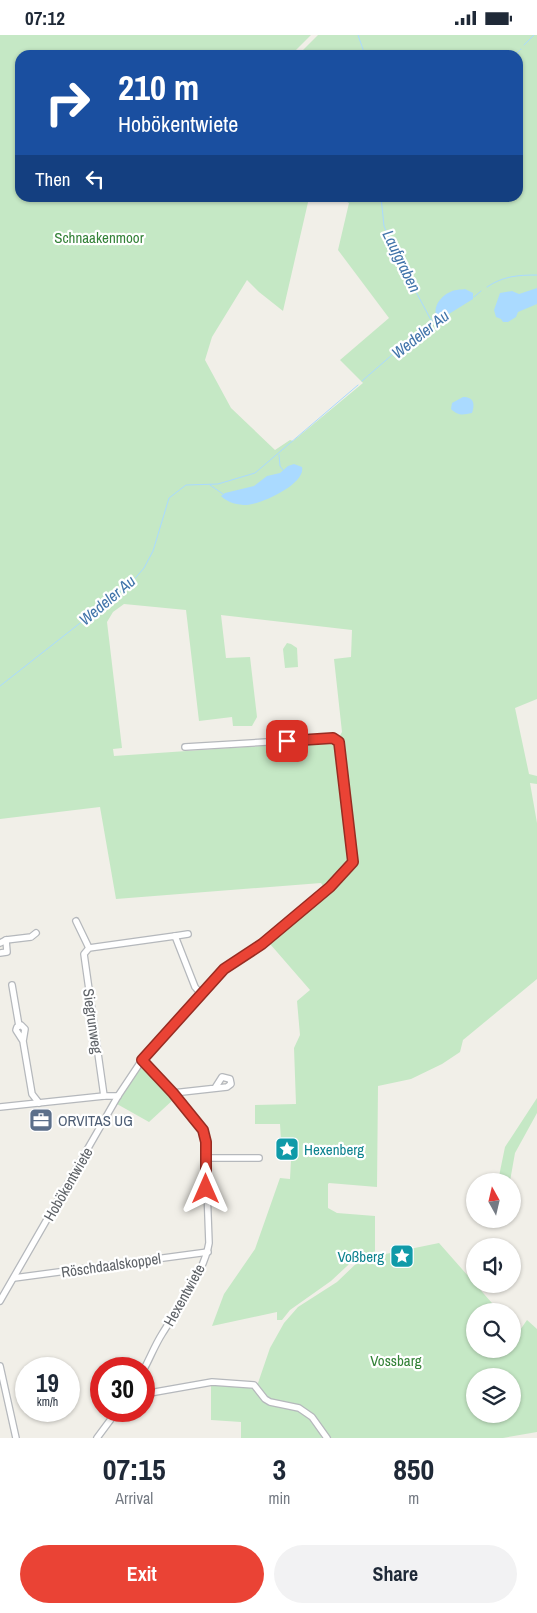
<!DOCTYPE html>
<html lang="en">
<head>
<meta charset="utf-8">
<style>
	:root { --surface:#fff; --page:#f2f2f3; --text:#1f2937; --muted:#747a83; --accent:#ea4335 }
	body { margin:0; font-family:"Archivo Narrow",sans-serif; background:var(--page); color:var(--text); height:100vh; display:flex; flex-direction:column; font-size:19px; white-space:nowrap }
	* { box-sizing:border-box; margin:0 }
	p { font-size:16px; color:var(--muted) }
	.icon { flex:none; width:28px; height:28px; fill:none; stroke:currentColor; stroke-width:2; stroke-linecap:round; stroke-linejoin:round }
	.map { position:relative; height:1403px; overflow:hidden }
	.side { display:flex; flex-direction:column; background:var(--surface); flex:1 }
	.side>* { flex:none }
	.hud { position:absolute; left:15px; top:15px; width:508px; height:152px; border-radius:15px; box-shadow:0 1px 4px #0004; background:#1a4fa0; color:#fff; overflow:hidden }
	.needle { width:32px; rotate:352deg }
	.buttons { position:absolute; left:466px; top:1138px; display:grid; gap:10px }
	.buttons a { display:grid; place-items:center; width:55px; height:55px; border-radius:50%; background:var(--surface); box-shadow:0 1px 4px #0004; font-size:25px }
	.speed { position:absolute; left:15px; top:1322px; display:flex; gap:10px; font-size:25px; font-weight:700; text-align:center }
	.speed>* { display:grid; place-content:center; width:65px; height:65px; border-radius:50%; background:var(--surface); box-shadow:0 1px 4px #0004; line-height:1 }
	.speed small { font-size:12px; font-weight:400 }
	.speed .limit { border:8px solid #d22; background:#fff; color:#111 }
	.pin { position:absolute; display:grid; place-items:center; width:42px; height:42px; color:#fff; margin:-21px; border-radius:10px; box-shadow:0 2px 8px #0006 }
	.me { position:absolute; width:55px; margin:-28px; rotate:0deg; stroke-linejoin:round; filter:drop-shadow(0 0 4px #0008) }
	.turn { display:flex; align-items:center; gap:18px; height:105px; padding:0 20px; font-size:22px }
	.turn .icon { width:65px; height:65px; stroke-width:2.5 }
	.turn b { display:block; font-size:35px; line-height:42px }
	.then { display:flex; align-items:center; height:48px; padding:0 20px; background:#0003; gap:10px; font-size:19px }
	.eta { display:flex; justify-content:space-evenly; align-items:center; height:85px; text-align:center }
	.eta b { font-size:30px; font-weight:700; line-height:35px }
	.primary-button { display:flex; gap:10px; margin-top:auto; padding:10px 20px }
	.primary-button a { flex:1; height:58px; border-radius:30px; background:var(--accent); color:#fff; font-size:20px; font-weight:700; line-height:58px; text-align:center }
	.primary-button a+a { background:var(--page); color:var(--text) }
	.status { display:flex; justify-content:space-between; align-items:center; height:35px; padding:0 25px; background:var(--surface); direction:ltr }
	.status svg { height:14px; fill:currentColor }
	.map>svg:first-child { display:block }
	.green { fill:#c5e8c5; fill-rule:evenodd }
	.water { fill:#aadaff }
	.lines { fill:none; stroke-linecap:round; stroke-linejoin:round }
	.stream { stroke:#aadaff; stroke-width:1 }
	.minor-casing { stroke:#b5b8bc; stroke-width:8 }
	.minor { stroke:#fff; stroke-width:5.5 }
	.route-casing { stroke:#982c22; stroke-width:12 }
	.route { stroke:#ea4335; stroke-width:9 }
	.labels { text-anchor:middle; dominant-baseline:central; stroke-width:4.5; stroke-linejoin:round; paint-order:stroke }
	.park-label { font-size:15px; fill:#348238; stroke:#fff }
	.street-label { font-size:15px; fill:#5f6368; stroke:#fff }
	.service-label { font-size:15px; fill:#4e5e75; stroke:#fff; text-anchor:start }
	.culture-label { font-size:15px; fill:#0d838f; stroke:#fff; text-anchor:start }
	.water-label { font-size:16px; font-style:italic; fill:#4174aa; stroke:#fff }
</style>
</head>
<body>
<div class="status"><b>07:12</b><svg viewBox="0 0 49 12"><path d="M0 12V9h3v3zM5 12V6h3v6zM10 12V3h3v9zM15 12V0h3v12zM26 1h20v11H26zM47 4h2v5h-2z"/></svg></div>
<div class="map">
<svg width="537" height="1403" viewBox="0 0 537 1403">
	<rect width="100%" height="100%" fill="#f1efe8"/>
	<g class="green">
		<path d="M0 0H311L291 20H20V162L309 163 283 276 259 257 247 245 212 302 205 325 231 373 275 415 290 405 293 406 363 348 340 325 389 283 338 215 349 168 340 163 518 162V20H298L318 0H537V664L515 673 529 739 537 741V749L530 748 537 788V944L463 1005 460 1017 442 1029 411 1044 378 1051 377 1152 329 1148 328 1149V1173L337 1178 375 1181V1218H361L331 1246 290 1275 282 1285H277V1277L212 1291 224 1259 255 1214 280 1143 290 1144 291 1125H287L286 1106 281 1105 280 1089H255V1070L296 1069 294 1013 300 1000 297 966 310 955 264 902 323 851 321 848 116 864 100 772 0 784ZM124 569 186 575 199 686 232 682 233 691H252L257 682 250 622 226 623 221 580 352 595 351 622 334 624 342 697 336 708 335 706 114 721 113 714 122 713 107 587 113 577Z"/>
		<path d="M287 608 291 609 297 613 298 632 285 633 283 614Z"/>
		<path d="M140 1033H145L148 1035 175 1063 149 1087 117 1069 138 1034Z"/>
		<path d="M537 1063V1078L515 1118 510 1146H498L505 1112Z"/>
		<path d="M439 1208 499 1276H475V1314H512L513 1292 518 1298 527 1285 537 1294V1397L503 1403H329L323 1395 320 1399 322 1403H241V1387L211 1385V1350L251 1352 258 1348 270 1313 284 1288 298 1272 337 1247 361 1224ZM475 1341H512V1379H475Z"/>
	</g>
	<g class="water">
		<path d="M537 253V269L518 277 516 282 508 287H503L501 284 496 282 494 275 500 258 512 256 519 259Z"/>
		<path d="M465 254 473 258V264L444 282H440L436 280C433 268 446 256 457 255 460 254 462 255 465 254Z"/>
		<path d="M463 362C474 362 475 369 472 378 463 380 458 381 451 374L452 368Z"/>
		<path d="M294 429 302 432C306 449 261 469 247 470 238 470 228 468 221 461L225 458 254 451 267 441 280 438 288 431Z"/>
	</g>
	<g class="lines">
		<g class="stream">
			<path d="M358 0 365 20"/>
			<path d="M524 10 534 0"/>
			<path d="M515 20 521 14"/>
			<path d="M381 162 384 191 398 223 431 285"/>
			<path d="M487 252C503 241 518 240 537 240"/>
			<path d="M474 262 481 256"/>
			<path d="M362 346 431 286 440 281"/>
			<path d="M279 420 280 431 283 435"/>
			<path d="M210 450 223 459"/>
			<path d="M0 651 131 548 144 533 153 516 169 463 186 450 218 449 255 438 358 350"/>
		</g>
		<g class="minor-casing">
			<g id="minor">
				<path d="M76 886 89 913"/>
				<path d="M175 901 188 899"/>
				<path d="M6 905 31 902 36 898"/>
				<path d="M0 908 6 905 7 917 0 918"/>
				<path d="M12 950 19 991"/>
				<path d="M23 1006 16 995 17 992 21 990 25 994 23 1006 32 1059 39 1068"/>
				<path d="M142 1025 173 1058 198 1088 205 1100 209 1208C204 1238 178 1273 162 1299 155 1310 150 1323 144 1334"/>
				<path d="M173 1058 227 1052 231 1049 230 1044 222 1042 215 1053"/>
				<path d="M104 1061 84 919 89 913 175 901 195 952 201 959"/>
				<path d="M0 1072 104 1061H118"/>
				<path d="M206 1123H259"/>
				<path d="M14 1243 208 1217"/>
				<path d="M0 1266 118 1061 142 1025 224 934 262 909 329 852 353 827 339 707 333 703 185 712"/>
				<path d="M0 1331 16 1403"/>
				<path d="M144 1359 212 1347 254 1350 265 1364 270 1367 299 1373 312 1382 327 1403"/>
				<path d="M97 1403 117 1376"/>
			</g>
		</g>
		<use href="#minor" class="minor"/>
	</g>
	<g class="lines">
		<g class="route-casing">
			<path id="route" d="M206 1154V1107L203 1095 173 1058 142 1025 224 934 262 909 330 852 353 827 339 707 333 703 287 706"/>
		</g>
		<use href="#route" class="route"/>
	</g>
	<defs>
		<g id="office-square" transform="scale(1.25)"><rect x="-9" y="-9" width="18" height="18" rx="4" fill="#5c6f8a" stroke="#fff"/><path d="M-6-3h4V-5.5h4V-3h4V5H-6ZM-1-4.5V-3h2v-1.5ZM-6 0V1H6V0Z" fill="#fff"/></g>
		<g id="sight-square" transform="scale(1.25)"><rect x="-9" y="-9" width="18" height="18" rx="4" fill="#0f9aa8" stroke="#fff"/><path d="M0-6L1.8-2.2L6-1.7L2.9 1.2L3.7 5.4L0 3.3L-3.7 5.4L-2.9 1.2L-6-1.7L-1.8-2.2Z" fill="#fff"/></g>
	</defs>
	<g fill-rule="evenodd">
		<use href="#office-square" x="41" y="1085"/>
		<use href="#sight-square" x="287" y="1114"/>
		<use href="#sight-square" x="402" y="1221"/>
	</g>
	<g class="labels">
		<g class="park-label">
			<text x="99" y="202">Schnaakenmoor</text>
			<text x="396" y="1325">Vossbarg</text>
		</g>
		<g class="street-label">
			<text transform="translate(93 986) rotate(82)">Siegrunweg</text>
			<text transform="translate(68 1149) rotate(-60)">Hobökentwiete</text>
			<text transform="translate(111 1230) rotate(-8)">Röschdaalskoppel</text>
			<text transform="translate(184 1260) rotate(-61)">Hexentwiete</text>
		</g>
		<g class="service-label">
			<text x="58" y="1085">ORVITAS UG</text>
		</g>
		<g class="culture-label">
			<text x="304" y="1114">Hexenberg</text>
			<text x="384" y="1221" text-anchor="end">Voßberg</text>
		</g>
		<g class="water-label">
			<text transform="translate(402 226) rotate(64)">Laufgraben</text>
			<text transform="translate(420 299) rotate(-38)">Wedeler Au</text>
			<text transform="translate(107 565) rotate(-40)">Wedeler Au</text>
		</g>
	</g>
</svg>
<div class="buttons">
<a><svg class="needle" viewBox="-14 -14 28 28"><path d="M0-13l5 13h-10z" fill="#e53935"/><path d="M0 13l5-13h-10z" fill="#747a83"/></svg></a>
<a><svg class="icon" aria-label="sound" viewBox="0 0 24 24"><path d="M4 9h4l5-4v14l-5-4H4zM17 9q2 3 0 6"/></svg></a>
<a><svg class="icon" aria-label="search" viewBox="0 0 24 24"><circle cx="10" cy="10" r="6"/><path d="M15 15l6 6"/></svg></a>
<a><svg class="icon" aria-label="layers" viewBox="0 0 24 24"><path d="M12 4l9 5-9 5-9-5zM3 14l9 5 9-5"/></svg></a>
</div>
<div class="speed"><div>19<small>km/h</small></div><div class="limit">30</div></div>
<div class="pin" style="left:287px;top:706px;background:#d93025"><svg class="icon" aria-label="arrive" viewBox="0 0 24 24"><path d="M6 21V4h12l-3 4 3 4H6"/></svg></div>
<svg class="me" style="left:206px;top:1154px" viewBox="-20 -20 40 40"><path d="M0-17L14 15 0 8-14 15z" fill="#ea4335" stroke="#fff" stroke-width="4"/></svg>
<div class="hud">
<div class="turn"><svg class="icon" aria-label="right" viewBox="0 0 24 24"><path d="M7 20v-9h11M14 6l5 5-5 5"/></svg><div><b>210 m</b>Hobökentwiete</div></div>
<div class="then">Then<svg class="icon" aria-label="left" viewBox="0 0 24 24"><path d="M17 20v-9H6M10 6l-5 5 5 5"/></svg></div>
</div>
</div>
<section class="side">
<div class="eta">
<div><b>07:15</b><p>Arrival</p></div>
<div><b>3</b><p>min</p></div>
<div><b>850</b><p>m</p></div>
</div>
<div class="primary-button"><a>Exit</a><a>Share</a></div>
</section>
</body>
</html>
